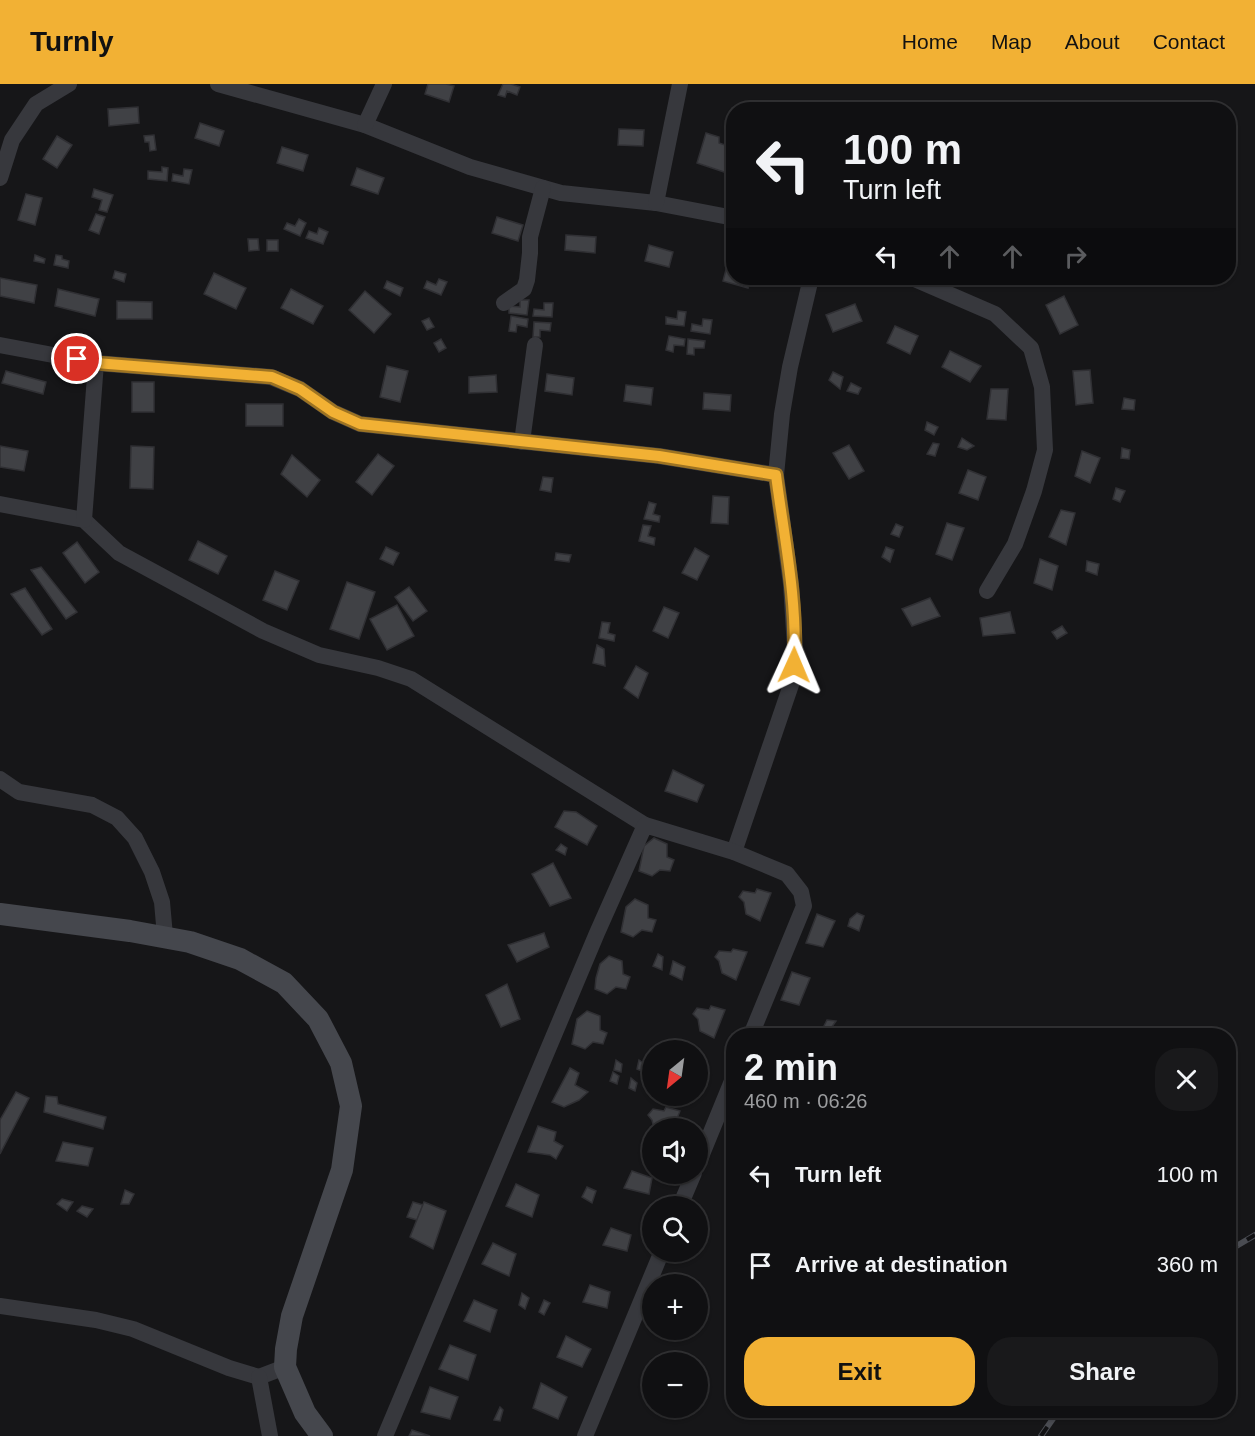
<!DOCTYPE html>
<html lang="en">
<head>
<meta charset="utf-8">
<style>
	:root { --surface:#101012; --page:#19191b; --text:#f1f3f6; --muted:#9c9d9f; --line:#303032; --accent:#f2b134 }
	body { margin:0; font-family:Helvetica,sans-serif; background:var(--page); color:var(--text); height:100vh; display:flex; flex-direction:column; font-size:22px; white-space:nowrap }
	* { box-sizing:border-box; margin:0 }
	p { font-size:20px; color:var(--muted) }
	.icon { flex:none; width:33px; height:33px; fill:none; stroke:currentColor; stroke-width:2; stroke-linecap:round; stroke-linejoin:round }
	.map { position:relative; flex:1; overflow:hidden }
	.sheet { position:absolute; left:726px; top:944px; width:510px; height:390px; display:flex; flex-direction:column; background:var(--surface); border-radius:24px; box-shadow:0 2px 4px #0004,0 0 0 2px var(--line) }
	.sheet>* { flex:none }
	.banner { position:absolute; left:726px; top:18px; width:510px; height:183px; border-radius:24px; box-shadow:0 2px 4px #0004,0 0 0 2px var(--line); background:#101012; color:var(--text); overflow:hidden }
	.needle { width:39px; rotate:209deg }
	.fabs { position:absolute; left:642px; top:956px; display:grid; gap:12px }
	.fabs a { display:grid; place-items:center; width:66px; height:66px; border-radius:50%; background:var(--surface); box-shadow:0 2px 4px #0004,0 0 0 2px var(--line); font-size:30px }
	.pin { position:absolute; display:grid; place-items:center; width:51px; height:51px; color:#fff; margin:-26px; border:3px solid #fff; border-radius:50%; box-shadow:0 2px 6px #0007 }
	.me { position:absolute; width:66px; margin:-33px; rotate:1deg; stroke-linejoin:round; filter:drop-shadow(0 0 4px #0008) }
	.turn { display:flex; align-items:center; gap:21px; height:126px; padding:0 18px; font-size:27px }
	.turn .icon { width:78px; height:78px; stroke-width:2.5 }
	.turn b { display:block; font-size:42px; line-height:51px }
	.lanes { display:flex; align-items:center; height:57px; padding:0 18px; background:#0003; justify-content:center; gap:30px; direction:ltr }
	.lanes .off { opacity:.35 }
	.round { display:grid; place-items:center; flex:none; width:63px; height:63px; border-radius:24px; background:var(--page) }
	.overview { display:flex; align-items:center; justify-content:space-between; height:102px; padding:0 18px }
	h1 { font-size:36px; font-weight:600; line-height:45px }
	.button { display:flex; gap:12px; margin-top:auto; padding:12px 18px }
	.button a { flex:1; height:69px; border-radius:24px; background:var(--accent); color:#111; font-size:24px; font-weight:600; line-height:69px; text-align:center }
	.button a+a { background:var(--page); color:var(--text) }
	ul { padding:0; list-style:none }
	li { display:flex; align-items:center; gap:18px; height:90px; padding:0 18px }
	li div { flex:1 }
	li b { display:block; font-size:22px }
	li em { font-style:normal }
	header { display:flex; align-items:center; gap:36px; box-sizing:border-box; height:84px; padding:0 30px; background:var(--accent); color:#111 }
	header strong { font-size:28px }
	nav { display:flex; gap:33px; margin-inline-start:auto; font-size:21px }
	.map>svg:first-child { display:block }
	.building { fill:#404145; stroke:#303034; stroke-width:1.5 }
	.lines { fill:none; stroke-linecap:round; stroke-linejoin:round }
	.street { stroke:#37383d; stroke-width:16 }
	.secondary { stroke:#45474d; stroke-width:22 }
	.rail-casing { stroke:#4a4c52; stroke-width:6 }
	.rail { stroke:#111113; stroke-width:4; stroke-dasharray:11; stroke-linecap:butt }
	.route-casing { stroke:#9d7322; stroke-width:15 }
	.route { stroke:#f2b134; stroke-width:10 }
</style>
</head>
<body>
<header>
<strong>Turnly</strong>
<nav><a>Home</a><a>Map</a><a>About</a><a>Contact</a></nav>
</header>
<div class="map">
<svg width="1255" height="1352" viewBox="0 0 1255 1352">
	<rect width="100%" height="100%" fill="#161618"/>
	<g class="building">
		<path d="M428 0H446L454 2 449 18 425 10Z"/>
		<path d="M503 0H511L520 3 517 11 507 7 505 13 498 11Z"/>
		<path d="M138 23 139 39 109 42 108 25Z"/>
		<path d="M200 39 224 47 219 62 195 54Z"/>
		<path d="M619 45 644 46 643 62 618 61Z"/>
		<path d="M706 49 719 53V59L734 64 727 89 697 79Z"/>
		<path d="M154 51 156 66 150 67 149 58H145L144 52Z"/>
		<path d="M57 52 72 61 57 84 43 75Z"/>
		<path d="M282 63 308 71 303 87 277 79Z"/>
		<path d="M162 83 168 84 167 97 148 95V87L162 88Z"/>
		<path d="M357 84 384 94 378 110 351 101Z"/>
		<path d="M184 85 192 86 189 100 172 97 173 90 183 92Z"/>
		<path d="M94 105 113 111 107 128 99 126 102 116 92 113Z"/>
		<path d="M26 110 42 114 35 141 18 136Z"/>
		<path d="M96 130 105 133 99 150 89 146Z"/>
		<path d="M497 133 523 141 518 157 492 149Z"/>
		<path d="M299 135 306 139 300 152 284 145 287 139 295 142Z"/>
		<path d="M319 144 328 148 323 160 306 154 309 147 317 150Z"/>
		<path d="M566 151 596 153 595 169 565 166Z"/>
		<path d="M248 155H258L259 166 249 167Z"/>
		<rect x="267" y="156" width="11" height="11"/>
		<path d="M649 161 673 168 669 183 645 177Z"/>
		<path d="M35 171 45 175 44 179 34 177Z"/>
		<path d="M56 171 62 172V175L69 177 68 184 54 181Z"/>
		<path d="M727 182 734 184V194H750L748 204 723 197Z"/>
		<path d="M115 187 126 190 124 198 113 194Z"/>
		<path d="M214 189 246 204 236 225 204 210Z"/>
		<path d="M0 194 37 201 34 219 0 212Z"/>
		<path d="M439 195 447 198 441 211 424 204 427 197 436 201Z"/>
		<path d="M387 197 403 204 400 212 384 204Z"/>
		<path d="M58 205 99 215 95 232 55 222Z"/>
		<path d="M291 205 323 222 313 240 281 224Z"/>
		<path d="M365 207 391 230 374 249 349 226Z"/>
		<path d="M1064 212 1078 241 1060 250 1046 221Z"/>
		<path d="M520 216H529L527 231 509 229V222L520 223Z"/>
		<path d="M117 217 152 218V235H117Z"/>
		<path d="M544 219H553L552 233 533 232 534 225 544 226Z"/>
		<path d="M855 220 862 237 833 248 826 231Z"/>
		<path d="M678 227 686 228 684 242 666 240V233L677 235Z"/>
		<path d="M511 232 528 235 527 243 517 241 516 248 509 247Z"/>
		<path d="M429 234 434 243 427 246 422 237Z"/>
		<path d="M703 235 712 236 710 250 691 247 692 240 702 242Z"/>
		<path d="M534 238 551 239 550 247 540 246V253H533Z"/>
		<path d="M895 242 918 252 910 270 887 259Z"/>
		<path d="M669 252 685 255 684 262 674 261 673 268 666 266Z"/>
		<path d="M441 255 446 264 439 268 434 259Z"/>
		<path d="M688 255 705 257 704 264H694V271L687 270Z"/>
		<path d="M950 267 981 282 970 298 942 283Z"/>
		<path d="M387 282 408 287 400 318 380 313Z"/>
		<path d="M1090 286 1093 319 1076 321 1073 287Z"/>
		<path d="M6 287 46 298 43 310 2 299Z"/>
		<path d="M833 288 843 293 840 305 829 296Z"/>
		<path d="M547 290 574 294 572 311 545 307Z"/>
		<path d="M496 291 497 308 469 309V293Z"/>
		<rect x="132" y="298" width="22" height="30"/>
		<path d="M851 299 861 304 858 310 847 307Z"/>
		<path d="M626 301 653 304 651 321 624 317Z"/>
		<path d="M991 305H1008L1006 336 987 335Z"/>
		<path d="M704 309 731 311 730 327 703 325Z"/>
		<path d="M1124 314 1135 316 1134 326 1122 325Z"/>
		<rect x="246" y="320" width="37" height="22"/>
		<path d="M927 338 938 343 934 351 925 346Z"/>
		<path d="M962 354 974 362 967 366 958 363Z"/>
		<path d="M933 359 939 360 935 372 927 370Z"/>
		<path d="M849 361 864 387 849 395 833 369Z"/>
		<path d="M0 362 28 367 24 387 0 383Z"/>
		<path d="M131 362 154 363 153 405 130 404Z"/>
		<path d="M1122 364 1130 366 1129 375 1121 374Z"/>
		<path d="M1082 367 1100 374 1090 399 1075 392Z"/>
		<path d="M378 370 394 382 372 411 356 398Z"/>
		<path d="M292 371 320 396 307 413 281 390Z"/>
		<path d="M968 386 986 393 978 416 959 409Z"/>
		<path d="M543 393 553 394 551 408 540 406Z"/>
		<path d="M1116 404 1125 407 1120 418 1113 415Z"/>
		<path d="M713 412 729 413 728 440 711 439Z"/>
		<path d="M649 418 656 420 653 430 660 432 659 438 644 435Z"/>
		<path d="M1061 426 1075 429 1066 461 1049 453Z"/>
		<path d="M947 439 964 444 952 476 936 470Z"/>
		<path d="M896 440 903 443 899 453 891 450Z"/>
		<path d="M643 441 651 442 648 452 655 454 654 461 639 457Z"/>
		<path d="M198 457 227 472 218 490 189 476Z"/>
		<path d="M77 458 99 488 85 499 63 469Z"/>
		<path d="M386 463 399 469 393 481 380 475Z"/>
		<path d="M886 463 894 466 890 478 882 473Z"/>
		<path d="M695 464 709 472 697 496 682 489Z"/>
		<path d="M556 469 571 471 569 478 555 476Z"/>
		<path d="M1040 475 1058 482 1052 506 1034 499Z"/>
		<path d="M1087 477 1099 480 1097 491 1086 487Z"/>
		<path d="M41 483 77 528 66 535 31 486Z"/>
		<path d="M275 487 299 497 287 526 263 516Z"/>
		<path d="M347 498 375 508 359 555 330 545Z"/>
		<path d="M409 503 427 527 413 537 395 513Z"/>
		<path d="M25 504 52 545 42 551 11 510Z"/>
		<path d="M930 514 940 532 912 542 902 525Z"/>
		<path d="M397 521 414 552 387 566 370 535Z"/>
		<path d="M664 523 679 529 668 554 653 547Z"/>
		<path d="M1010 528 1015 549 983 552 980 534Z"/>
		<path d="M602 538 610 539 608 549 615 551 614 557 599 554Z"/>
		<path d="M1062 542 1067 549 1057 555 1052 548Z"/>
		<path d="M597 561 604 565 605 582 593 579Z"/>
		<path d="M636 582 648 589 638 614 624 604Z"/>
		<path d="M673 686 704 701 697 718 665 707Z"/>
		<path d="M564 727 576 728 597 742 587 761 555 743Z"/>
		<path d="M654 754 667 760V773L674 776 670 787 660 786 652 792 639 787 644 762Z"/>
		<path d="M561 760 567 764 565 771 556 766Z"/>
		<path d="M553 779 571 814 550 822 532 790Z"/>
		<path d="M757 805 771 809 760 837 746 830 744 818 739 813 743 807 755 809Z"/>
		<path d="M635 815 648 821V834L656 836 652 848 642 846 633 853 621 848 626 823Z"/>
		<path d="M857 829 864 832 859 847 848 842 850 835Z"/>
		<path d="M817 830 835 837 823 863 806 859Z"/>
		<path d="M544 849 549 863 517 878 508 861Z"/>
		<path d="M733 865 747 868 736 896 722 889 719 877 715 873 719 867 731 868Z"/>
		<path d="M658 870 663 873 662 886 653 882Z"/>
		<path d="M609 872 622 877 623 890 630 893 626 905 616 903 607 910 595 905 596 894 600 880Z"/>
		<path d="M673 877 685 883 682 896 670 890Z"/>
		<path d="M792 888 810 894 799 921 781 916Z"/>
		<path d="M507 900 520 935 501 943 486 911Z"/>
		<path d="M711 922 725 926 714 954 700 947 698 935 693 930 697 924 709 926Z"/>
		<path d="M587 927 600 932V946L607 949 603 960 593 958 585 965 572 960 577 935Z"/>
		<path d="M827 936 836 937 829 947 822 946Z"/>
		<path d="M770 944 788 950 767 951Z"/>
		<path d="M616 976 622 980 621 988 614 986Z"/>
		<path d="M639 976 645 980 644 988 637 985Z"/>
		<path d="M698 977 703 979 698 1001Z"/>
		<path d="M570 984 579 989 575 1001 588 1008 579 1016 564 1023 552 1018Z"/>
		<path d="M613 988 619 992 617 1000 610 997Z"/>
		<path d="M631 994 637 999 635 1007 629 1004Z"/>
		<path d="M16 1008 29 1014 0 1070V1036Z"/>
		<path d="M46 1012 57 1013 58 1020 106 1033 103 1045 44 1028Z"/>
		<path d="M666 1023 680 1027 673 1044H654L652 1036 648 1031 653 1025 664 1027Z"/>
		<path d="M538 1042 556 1048 554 1057 563 1062 556 1075 550 1071 528 1068Z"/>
		<path d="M63 1058 93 1064 88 1082 56 1077Z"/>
		<path d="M632 1087 652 1094 649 1110 624 1104Z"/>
		<path d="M516 1100 539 1111 532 1133 506 1122Z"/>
		<path d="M587 1103 596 1107 592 1119 582 1113Z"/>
		<path d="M125 1106 134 1110 129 1120H121Z"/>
		<path d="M62 1115 73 1118 67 1127 57 1120Z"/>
		<path d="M413 1118 423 1121 417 1136 407 1133Z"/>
		<path d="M424 1118 446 1127 433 1165 410 1153Z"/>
		<path d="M82 1122 93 1125 87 1133 77 1127Z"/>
		<path d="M611 1144 631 1151 627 1167 603 1161Z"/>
		<path d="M493 1159 516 1170 509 1192 482 1180Z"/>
		<path d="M590 1201 610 1208 607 1224 583 1218Z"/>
		<path d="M522 1209 529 1214 525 1225 519 1221Z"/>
		<path d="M474 1216 497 1226 490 1248 464 1237Z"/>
		<path d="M544 1216 550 1219 544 1231 539 1228Z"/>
		<path d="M566 1252 591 1265 582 1283 557 1273Z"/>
		<path d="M450 1261 476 1271 468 1296 439 1285Z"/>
		<path d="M541 1299 567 1313 558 1335 533 1324Z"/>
		<path d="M430 1303 458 1313 450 1335 421 1328Z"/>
		<path d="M500 1323 503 1326 500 1337 494 1336Z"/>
		<path d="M412 1346 430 1352H409Z"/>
	</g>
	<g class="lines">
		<g class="street">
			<path d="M218 0 365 41 470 83 561 109 656 119 734 134"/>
			<path d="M365 41 384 0"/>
			<path d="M0 94 12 56 36 20 69 0"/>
			<path d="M656 119 680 0"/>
			<path d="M912 194 995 230 1031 264 1042 303 1045 366 1034 407 1015 460 987 507"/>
			<path d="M504 219 524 205 527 196 530 169V153L543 104"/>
			<path d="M0 261 96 279 271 293 300 305 333 328 360 340 659 372 776 391"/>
			<path d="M522 358 535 261"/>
			<path d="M0 420 84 436 119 469 263 547 319 571 378 584 411 595 645 741"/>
			<path d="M84 436 96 279"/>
			<path d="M0 695 19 708 92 721 117 734 135 754 152 788 162 818 165 852"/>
			<path d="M734 768 792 598 795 564 791 500 776 391 782 330 790 283 811 194"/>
			<path d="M698 1080 734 992"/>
			<path d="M680 1122 694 1089"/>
			<path d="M0 1222 96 1236 133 1245 229 1284 259 1293 285 1283"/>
			<path d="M259 1293 270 1352"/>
			<path d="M385 1352 597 849 645 741 734 768 787 790 801 808 804 822 751 951"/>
			<path d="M585 1352 662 1167"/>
		</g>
		<path class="secondary" d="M0 830 130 847 190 858 240 875 284 899 318 935 341 979 351 1022 342 1086 292 1232 286 1265 285 1283 305 1329 322 1352"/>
		<g class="rail-casing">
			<g id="rail">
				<path d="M1228 1167 1255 1151"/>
				<path d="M1041 1352 1059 1326"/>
			</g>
		</g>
		<use href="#rail" class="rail"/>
	</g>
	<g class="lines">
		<g class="route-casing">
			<path id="route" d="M77 275 96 279 272 293 300 305 333 328 360 340 659 372 776 391C784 453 798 518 794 581"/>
		</g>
		<use href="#route" class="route"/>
	</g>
</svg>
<div class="fabs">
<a><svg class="needle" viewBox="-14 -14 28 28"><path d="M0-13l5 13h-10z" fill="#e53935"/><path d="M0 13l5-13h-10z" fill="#9c9d9f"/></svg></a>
<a><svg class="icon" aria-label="sound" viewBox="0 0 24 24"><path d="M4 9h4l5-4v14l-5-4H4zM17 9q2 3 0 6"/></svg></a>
<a><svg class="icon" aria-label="search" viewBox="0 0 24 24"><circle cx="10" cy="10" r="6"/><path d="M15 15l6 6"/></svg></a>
<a>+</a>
<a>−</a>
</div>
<div class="pin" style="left:77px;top:275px;background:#d93025"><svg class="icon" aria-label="arrive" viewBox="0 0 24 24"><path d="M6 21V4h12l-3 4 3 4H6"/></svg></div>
<svg class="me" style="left:794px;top:581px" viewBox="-20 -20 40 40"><path d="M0-17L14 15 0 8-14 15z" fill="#f2b134" stroke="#fff" stroke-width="4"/></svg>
<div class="banner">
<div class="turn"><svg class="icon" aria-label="left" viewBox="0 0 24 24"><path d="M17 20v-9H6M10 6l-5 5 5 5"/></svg><div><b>100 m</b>Turn left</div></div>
<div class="lanes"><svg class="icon" aria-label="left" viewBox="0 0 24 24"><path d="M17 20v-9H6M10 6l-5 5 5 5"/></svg><svg class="icon off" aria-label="ahead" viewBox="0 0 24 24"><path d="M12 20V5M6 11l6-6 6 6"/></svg><svg class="icon off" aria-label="ahead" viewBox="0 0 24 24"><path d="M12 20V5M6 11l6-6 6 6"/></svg><svg class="icon off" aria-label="right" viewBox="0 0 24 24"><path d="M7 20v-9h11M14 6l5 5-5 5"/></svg></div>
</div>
<section class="sheet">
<div class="overview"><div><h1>2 min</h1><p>460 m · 06:26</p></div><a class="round"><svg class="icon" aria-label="close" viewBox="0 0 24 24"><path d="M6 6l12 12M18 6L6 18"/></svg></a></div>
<ul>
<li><svg class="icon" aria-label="left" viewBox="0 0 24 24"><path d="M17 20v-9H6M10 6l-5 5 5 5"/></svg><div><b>Turn left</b></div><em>100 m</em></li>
<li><svg class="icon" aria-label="arrive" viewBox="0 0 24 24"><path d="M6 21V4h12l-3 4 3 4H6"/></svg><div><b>Arrive at destination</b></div><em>360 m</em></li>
</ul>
<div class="button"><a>Exit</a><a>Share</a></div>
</section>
</div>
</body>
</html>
